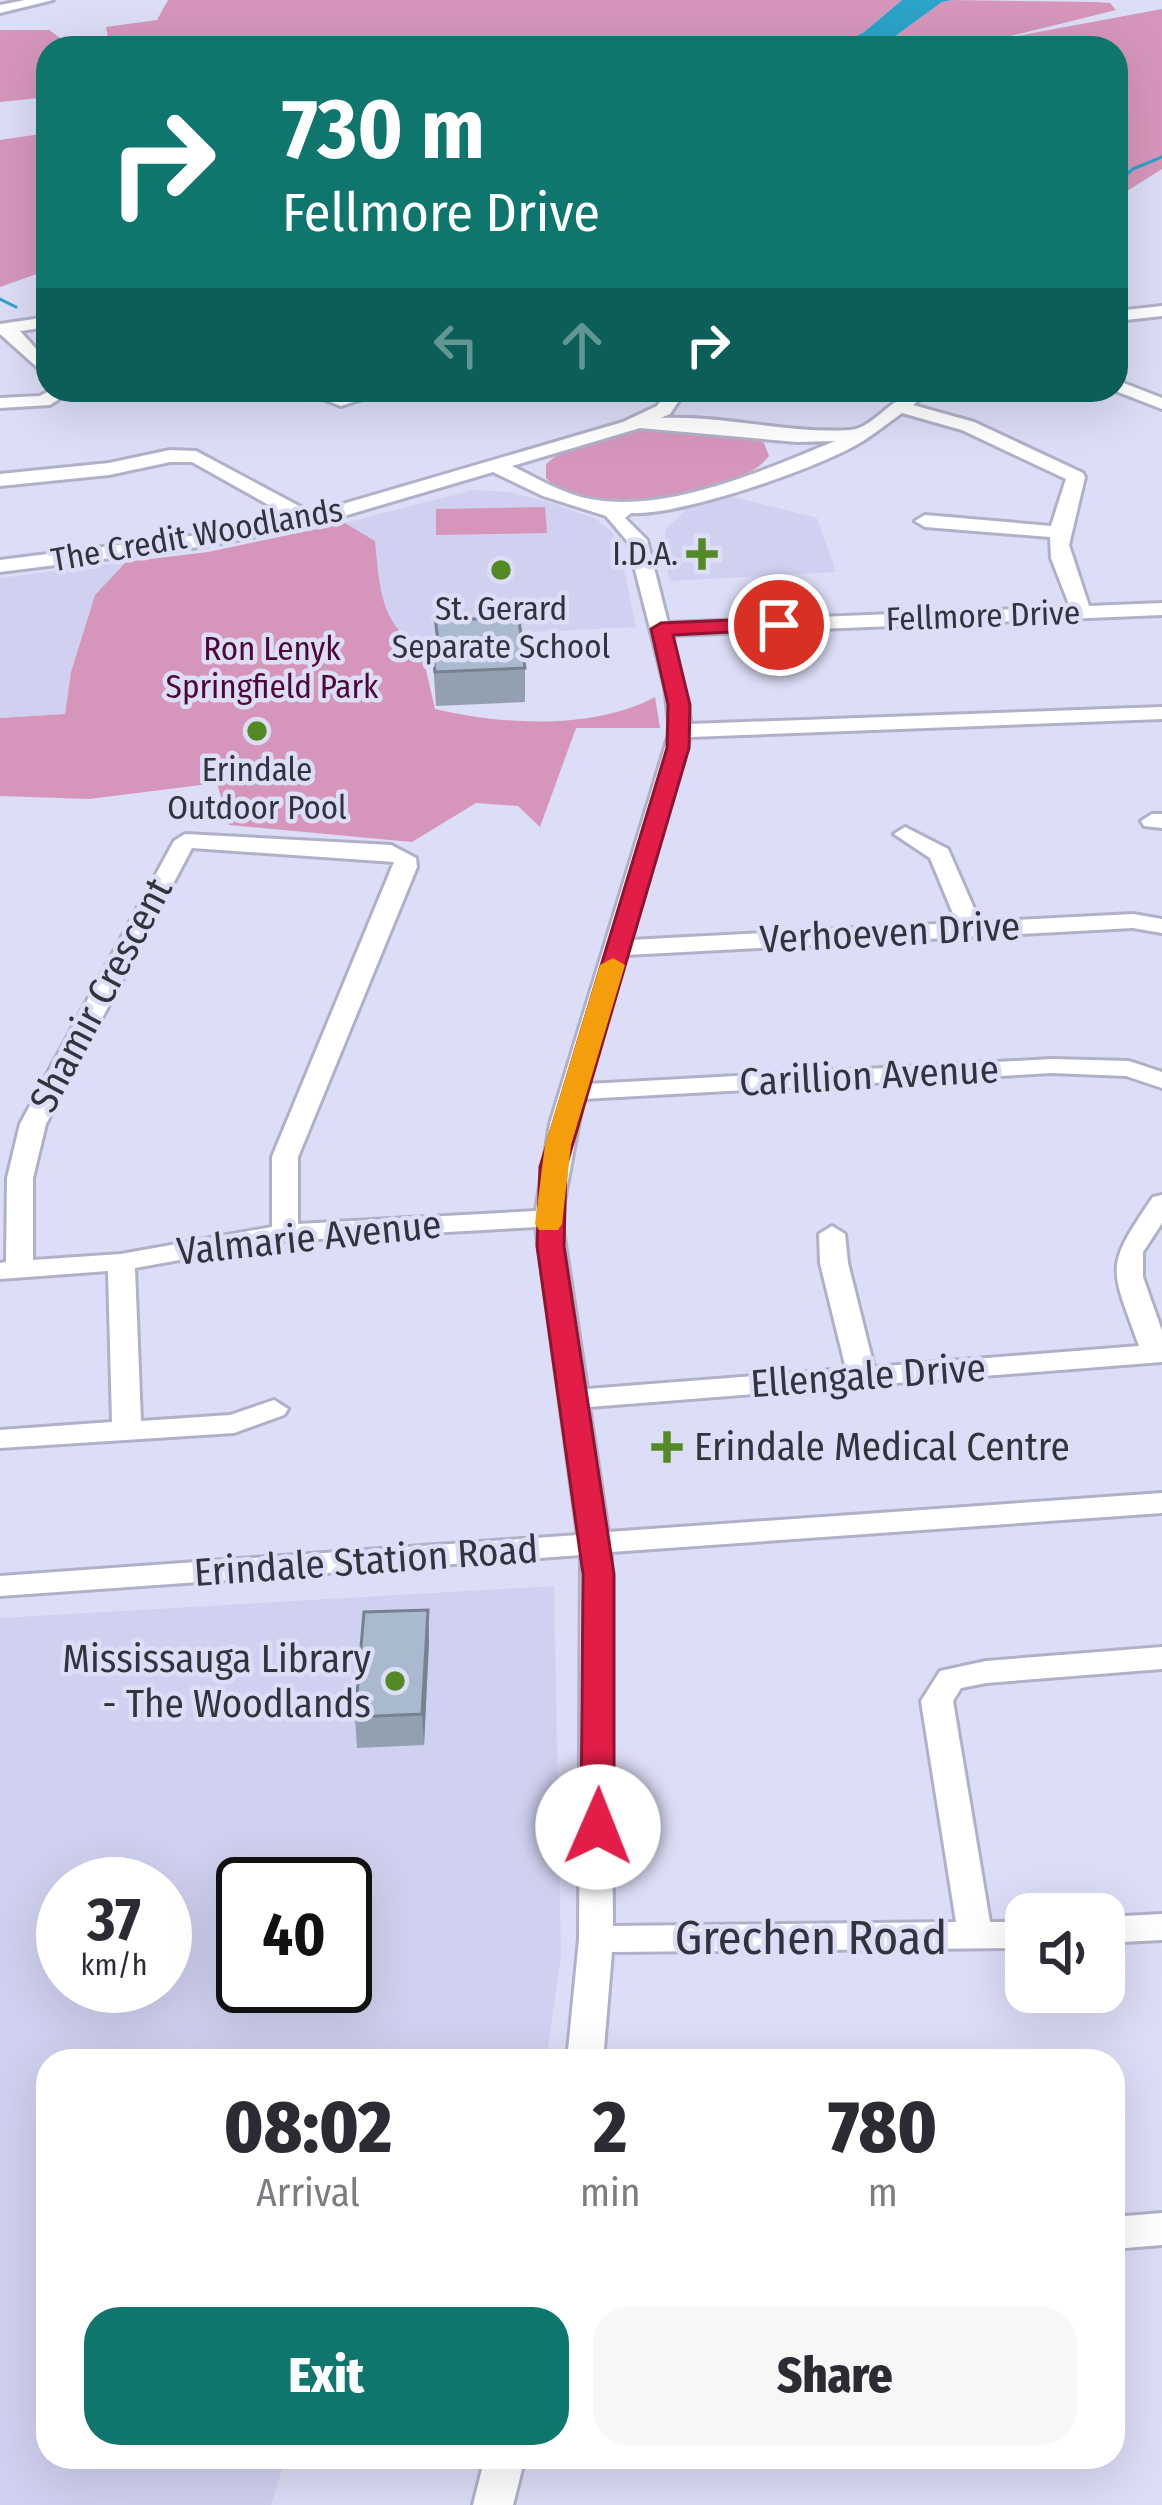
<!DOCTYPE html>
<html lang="en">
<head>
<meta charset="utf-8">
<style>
	:root { --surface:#fff; --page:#f7f7f7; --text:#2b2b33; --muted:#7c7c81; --accent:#0f766e }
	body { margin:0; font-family:"Fira Sans Condensed",sans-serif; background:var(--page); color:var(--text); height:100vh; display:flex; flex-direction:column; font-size:45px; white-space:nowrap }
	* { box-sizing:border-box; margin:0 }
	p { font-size:39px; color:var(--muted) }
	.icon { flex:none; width:66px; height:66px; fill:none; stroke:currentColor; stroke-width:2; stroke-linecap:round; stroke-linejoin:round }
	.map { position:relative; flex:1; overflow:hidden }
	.details { position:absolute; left:36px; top:2049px; width:1089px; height:420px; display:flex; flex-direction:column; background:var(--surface); border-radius:36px; box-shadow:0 12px 48px #0002 }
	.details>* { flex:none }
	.hud { position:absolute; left:36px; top:36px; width:1092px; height:366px; border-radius:36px; box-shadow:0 12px 48px #0002; background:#0f766e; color:#fff; overflow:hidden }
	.fabs { position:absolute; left:1005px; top:1893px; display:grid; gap:24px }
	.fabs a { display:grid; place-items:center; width:120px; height:120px; border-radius:24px; background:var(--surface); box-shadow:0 12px 48px #0002; font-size:60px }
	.speed { position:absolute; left:36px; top:1857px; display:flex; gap:24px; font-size:60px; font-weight:700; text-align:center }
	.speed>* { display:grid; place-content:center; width:156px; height:156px; border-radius:50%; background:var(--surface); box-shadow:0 12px 48px #0002; line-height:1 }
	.speed small { font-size:30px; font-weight:400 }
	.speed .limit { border:6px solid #111; border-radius:18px; background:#fff; color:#111 }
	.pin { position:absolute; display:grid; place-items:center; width:102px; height:102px; color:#fff; margin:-51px; border:6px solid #fff; border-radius:50%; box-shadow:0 3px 12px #0007 }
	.me { position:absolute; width:132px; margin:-66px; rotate:1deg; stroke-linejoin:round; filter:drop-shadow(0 0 9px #0008) }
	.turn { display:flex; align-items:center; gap:42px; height:252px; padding:0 48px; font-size:54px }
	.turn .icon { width:156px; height:156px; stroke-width:2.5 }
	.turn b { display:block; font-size:84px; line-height:102px }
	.lanes { display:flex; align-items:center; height:114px; padding:0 48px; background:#0003; justify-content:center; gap:60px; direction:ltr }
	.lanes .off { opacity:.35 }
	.eta { display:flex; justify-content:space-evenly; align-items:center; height:204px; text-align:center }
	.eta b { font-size:72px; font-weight:800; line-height:84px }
	.button { display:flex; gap:24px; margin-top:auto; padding:24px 48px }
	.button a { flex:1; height:138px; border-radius:36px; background:var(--accent); color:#fff; font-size:48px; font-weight:800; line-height:138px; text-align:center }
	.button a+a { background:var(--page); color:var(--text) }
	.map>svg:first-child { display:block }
	.built { fill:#d0d1f0; fill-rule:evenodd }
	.green { fill:#d696bb }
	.water { fill:#2ca3c9 }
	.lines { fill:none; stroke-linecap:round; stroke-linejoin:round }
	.stream { stroke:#2ca3c9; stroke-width:3 }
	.minor-casing { stroke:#b0b1c9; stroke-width:6 }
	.minor { fill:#fff; fill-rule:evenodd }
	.wall { fill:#92a0b1 }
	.shaded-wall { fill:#778290 }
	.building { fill:#aabace; stroke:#778290; stroke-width:3 }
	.route { fill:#e11d48; stroke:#92132f; stroke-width:3 }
	.slow { fill:#f59e0b }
	.poi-dot { fill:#538a25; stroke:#dcddf6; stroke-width:4.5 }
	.labels { text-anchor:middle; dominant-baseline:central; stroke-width:9; stroke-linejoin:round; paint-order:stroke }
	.far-street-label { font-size:33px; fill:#32333c; stroke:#dcddf6 }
	.far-poi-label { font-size:33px; fill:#32333c; stroke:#dcddf6 }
	.far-park-label { font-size:33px; fill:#4e0538; stroke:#dcddf6 }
	.street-label { font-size:39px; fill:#32333c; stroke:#dcddf6 }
	.poi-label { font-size:39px; fill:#32333c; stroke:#dcddf6; text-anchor:start }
	.near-street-label { font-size:48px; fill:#32333c; stroke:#dcddf6 }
</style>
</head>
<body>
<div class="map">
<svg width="1162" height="2505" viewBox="0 0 1162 2505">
	<rect width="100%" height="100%" fill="#dcddf6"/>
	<g class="built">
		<path d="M472 490 508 492 552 503 596 519 611 531 618 541 636 627 433 637 421 648 398 635 382 605 375 541 345 523Z"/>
		<path d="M725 495 817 518 836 572 670 581 662 552 666 529 688 508Z"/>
		<path d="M126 562 95 595 71 672 65 714 0 718V578Z"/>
		<path d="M554 1586 561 1956 546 2061H48V2457H286L271 2505H0V1618ZM63 1884H165V1986H63ZM243 1884H345V1986H243Z"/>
	</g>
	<g class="green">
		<path d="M168 0H902L864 32 834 48H48V97L0 102V30H49L66 42 108 37 106 27 157 20Z"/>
		<path d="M952 0 1096 2 1110 3 1116 10 962 48H879L942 2Z"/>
		<path d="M1162 9V169L1116 198V48H979L1017 36Z"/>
		<path d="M48 133V270L0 287V140Z"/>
		<path d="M643 428 749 434 764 443 769 456C755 475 732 478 710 485 660 500 589 521 546 478V464L562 451Z"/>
		<path d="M545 507 547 533 436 535V509Z"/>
		<path d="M345 523 375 541C380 586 379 624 421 648L435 709C501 725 594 730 655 697L660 728H576L540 827 518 806 476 803 412 842 229 825 217 783 89 799 0 796V718L65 714 71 672 95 595 126 562 208 552Z"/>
	</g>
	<path class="water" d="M902 0H952L942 2 879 48H834L864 32Z"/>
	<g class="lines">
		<g class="stream">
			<path d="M1116 183 1133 169 1162 157"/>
			<path d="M0 299 16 307"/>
		</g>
		<g class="minor-casing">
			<g id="minor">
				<path d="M25 0H53L0 13V5Z"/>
				<path d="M1162 306V316L1116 321V311Z"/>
				<path d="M48 317V327L20 331 48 362V377L0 334V324Z"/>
				<path d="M1116 380 1162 398V409L1113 390Z"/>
				<path d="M51 390H73L50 405 0 408V398L40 396Z"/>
				<path d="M299 390 342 395 391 390 341 406Z"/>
				<path d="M668 390H686L670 414 661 418C725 415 787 434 850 430 877 428 892 390 931 390L913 405 974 422 1083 473 1085 477 1069 545 1089 606 1162 603V615L672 635 691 724 1162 707V719L690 737 630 940 957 923 930 858 894 834 905 827 948 849 980 922 1133 914 1162 919V933L1133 928 626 955 588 1084 1052 1059 1129 1061 1162 1072V1088L1126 1076 1052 1073 583 1099 561 1218 587 1389 846 1369 820 1263 819 1234 832 1226 845 1234 848 1263 874 1367 1139 1346C1111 1266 1103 1270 1153 1197L1162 1195V1223L1143 1252V1277L1162 1331V1362L589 1407 608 1532 1162 1493V1513L611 1552 613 1926 956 1922 921 1701 940 1671 986 1661 1162 1647V1669L986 1683 961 1688 953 1701 990 1922H1026V1948L612 1952 603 2061H567L579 1939 581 1555 0 1596V1576L578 1535 536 1227 285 1241 135 1268 141 1421 230 1415 274 1400 288 1409 284 1415 234 1433 0 1448V1430L112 1422 108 1271 0 1279V1263L6 1262 7 1178 20 1124 174 841 185 834 391 845 416 858 417 867 298 1157V1224L536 1211 550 1124 670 731 665 687 628 542 606 516 543 496 493 472 310 526 198 547 0 572V560L198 535 292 518 192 462H170L109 475 0 486V474L109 463 170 450 196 451 312 513 623 422 657 406ZM902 413 962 430 1066 479 1051 526 925 515 915 521 925 527 1050 537 1051 558 1070 607 668 623 647 540 625 518 631 513C680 516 820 468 863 441 877 432 889 422 902 413ZM640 428 797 442 835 441C765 470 666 514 590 499 563 494 537 478 512 466ZM192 848 394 862 272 1157V1227L121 1254 33 1260V1178L46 1124Z"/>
				<path d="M1152 814H1162V828L1144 826 1141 821Z"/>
				<path d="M1162 1914V1940L1104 1943V1917Z"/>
				<path d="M1162 2213V2245L1113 2249V2217Z"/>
				<path d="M485 2457H525L513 2505H473Z"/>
			</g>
		</g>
		<use href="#minor" class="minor"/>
	</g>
	<g class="wall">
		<path d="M435 618 525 668V702L436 706 432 647H436Z"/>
		<path d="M428 1610 429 1641 424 1745 357 1748 355 1717Z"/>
	</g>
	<path class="shaded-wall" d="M428 1610 429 1641 424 1745 422 1714Z"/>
	<g class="building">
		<path d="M435 618 519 620 525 668 435 672 432 647H439Z"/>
		<path d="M428 1610 422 1714 355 1717 364 1612Z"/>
	</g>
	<path class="route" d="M779 618 789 625 786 629 673 635 690 705 689 748 566 1167 564 1246 614 1574V1827L609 1836 598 1839 586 1836 581 1827 583 1574 537 1246 540 1167 667 748 668 705 651 629 661 623Z"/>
	<path class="slow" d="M613 958 625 965 571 1145 562 1224 558 1230H539L535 1224 545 1145 600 965Z"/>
	<g class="poi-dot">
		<path d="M696 536h12v12h12v12h-12v12h-12v-12h-12v-12h12z"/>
		<circle cx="501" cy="570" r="12"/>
		<circle cx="257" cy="731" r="12"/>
		<path d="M661 1429h12v12h12v12h-12v12h-12v-12h-12v-12h12z"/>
		<circle cx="395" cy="1681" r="12"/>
	</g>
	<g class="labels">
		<g class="far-street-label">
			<text transform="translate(197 535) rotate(-10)">The Credit Woodlands</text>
			<text transform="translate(983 616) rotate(-2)">Fellmore Drive</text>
		</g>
		<g class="far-poi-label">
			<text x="678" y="554" text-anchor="end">I.D.A.</text>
			<text x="501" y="609">St. Gerard<tspan x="501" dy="38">Separate School</tspan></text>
			<text x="257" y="770">Erindale<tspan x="257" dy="38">Outdoor Pool</tspan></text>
		</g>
		<g class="far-park-label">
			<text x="272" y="649">Ron Lenyk<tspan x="272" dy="38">Springfield Park</tspan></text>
		</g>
		<g class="street-label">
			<text transform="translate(890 933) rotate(-3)">Verhoeven Drive</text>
			<text transform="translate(101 995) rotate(-62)">Shamir Crescent</text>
			<text transform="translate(869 1076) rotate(-3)">Carillion Avenue</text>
			<text transform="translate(309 1238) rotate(-6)">Valmarie Avenue</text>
			<text transform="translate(868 1376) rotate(-4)">Ellengale Drive</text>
			<text transform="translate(366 1561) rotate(-4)">Erindale Station Road</text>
		</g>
		<g class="poi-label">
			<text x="694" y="1447">Erindale Medical Centre</text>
			<text x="371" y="1659" text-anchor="end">Mississauga Library<tspan x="371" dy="45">- The Woodlands</tspan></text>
		</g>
		<g class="near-street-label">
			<text x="811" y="1938">Grechen Road</text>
		</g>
	</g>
</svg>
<div class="fabs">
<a><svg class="icon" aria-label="sound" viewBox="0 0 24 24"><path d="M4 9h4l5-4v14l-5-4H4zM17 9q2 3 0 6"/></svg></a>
</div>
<div class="speed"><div>37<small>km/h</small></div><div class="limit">40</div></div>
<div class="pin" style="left:779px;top:625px;background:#d93025"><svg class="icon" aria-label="arrive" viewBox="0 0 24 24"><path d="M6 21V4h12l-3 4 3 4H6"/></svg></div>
<svg class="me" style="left:598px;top:1827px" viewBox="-20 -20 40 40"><circle r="19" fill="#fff"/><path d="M0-13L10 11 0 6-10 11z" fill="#e11d48"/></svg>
<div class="hud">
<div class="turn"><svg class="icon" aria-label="right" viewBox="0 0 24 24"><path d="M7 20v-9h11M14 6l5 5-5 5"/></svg><div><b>730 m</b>Fellmore Drive</div></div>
<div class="lanes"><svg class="icon off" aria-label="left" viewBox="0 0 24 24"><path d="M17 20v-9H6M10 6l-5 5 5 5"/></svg><svg class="icon off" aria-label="ahead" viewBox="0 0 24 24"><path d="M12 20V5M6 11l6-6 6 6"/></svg><svg class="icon" aria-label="right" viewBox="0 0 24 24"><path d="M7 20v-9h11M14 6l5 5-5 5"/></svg></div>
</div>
<section class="details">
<div class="eta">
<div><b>08:02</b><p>Arrival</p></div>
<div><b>2</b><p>min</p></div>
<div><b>780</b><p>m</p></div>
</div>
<div class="button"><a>Exit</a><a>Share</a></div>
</section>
</div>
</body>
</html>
